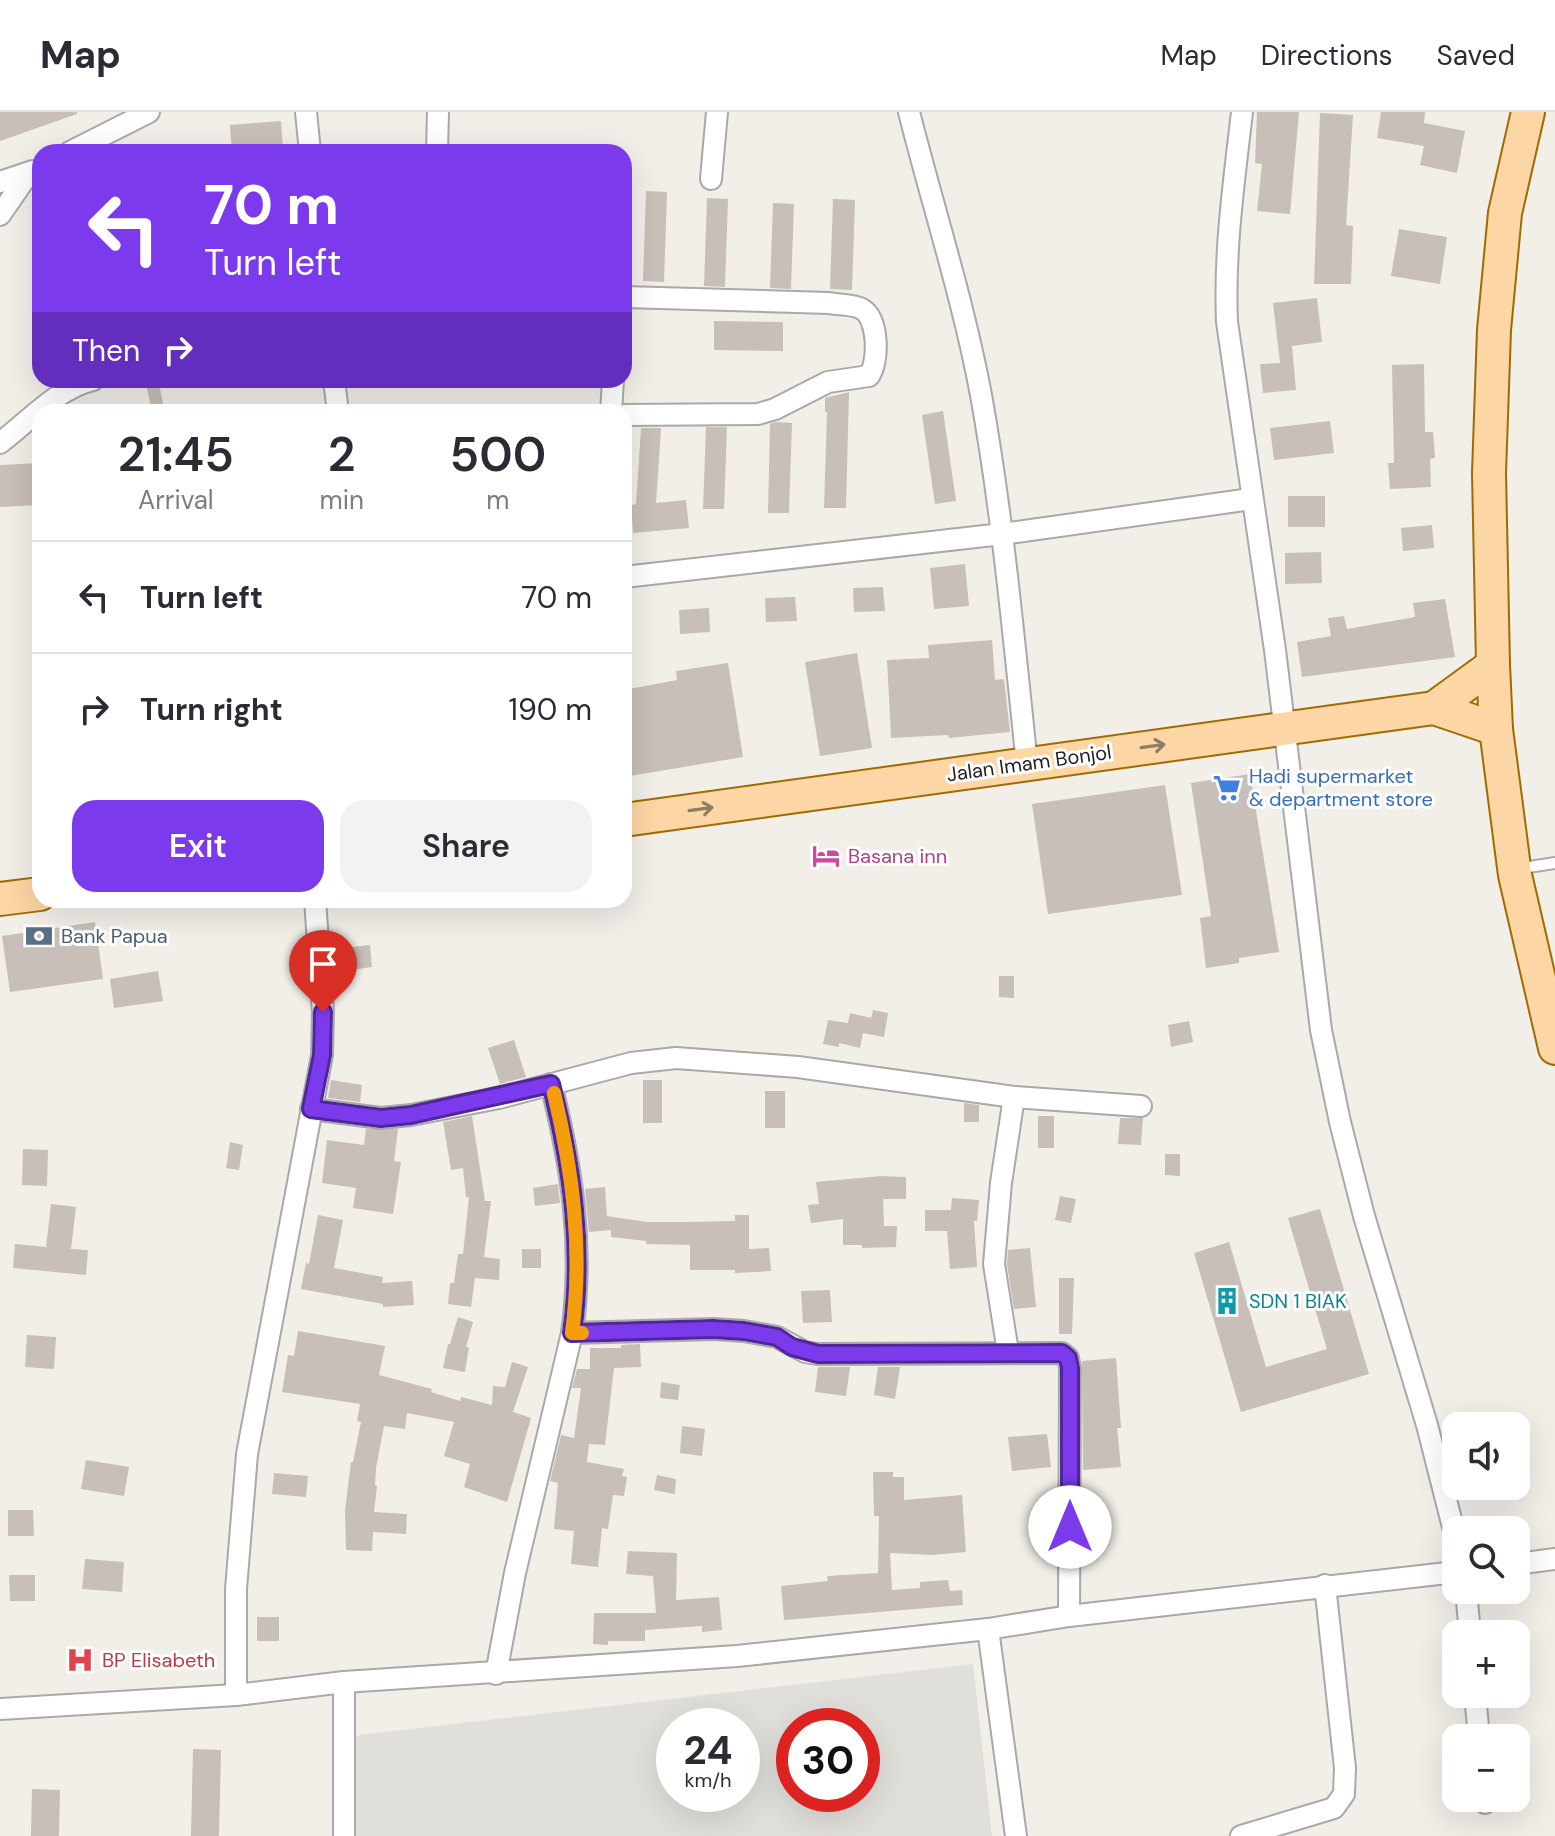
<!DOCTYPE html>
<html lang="en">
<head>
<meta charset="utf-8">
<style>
	:root { --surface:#fff; --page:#f2f2f3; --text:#2b2b33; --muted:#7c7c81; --line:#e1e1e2; --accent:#7c3aed }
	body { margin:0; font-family:"DM Sans",sans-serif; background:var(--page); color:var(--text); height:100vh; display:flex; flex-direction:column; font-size:30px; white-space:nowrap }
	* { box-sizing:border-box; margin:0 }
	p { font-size:26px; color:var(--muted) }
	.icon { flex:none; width:44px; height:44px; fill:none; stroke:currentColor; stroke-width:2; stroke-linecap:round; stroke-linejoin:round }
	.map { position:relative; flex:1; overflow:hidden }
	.details { position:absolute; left:32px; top:292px; width:600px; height:504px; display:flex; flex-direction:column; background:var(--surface); border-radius:24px; box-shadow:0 8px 32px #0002 }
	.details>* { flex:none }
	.banner { position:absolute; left:32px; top:32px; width:600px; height:244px; border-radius:24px; box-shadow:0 8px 32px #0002; background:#7c3aed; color:#fff; overflow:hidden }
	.fabs { position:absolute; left:1442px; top:1300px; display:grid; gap:16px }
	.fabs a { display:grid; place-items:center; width:88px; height:88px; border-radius:16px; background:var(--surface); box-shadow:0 8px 32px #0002; font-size:40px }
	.speed { position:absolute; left:656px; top:1596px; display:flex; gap:16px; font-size:40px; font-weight:700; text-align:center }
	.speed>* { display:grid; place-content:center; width:104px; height:104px; border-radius:50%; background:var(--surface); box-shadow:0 8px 32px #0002; line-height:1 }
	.speed small { font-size:20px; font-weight:400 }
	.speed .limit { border:12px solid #d22; background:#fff; color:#111 }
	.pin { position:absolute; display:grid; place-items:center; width:68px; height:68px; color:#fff; margin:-82px -34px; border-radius:50% 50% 50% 0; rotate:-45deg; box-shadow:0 0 8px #0007 }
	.pin .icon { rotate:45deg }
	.me { position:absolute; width:88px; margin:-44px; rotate:0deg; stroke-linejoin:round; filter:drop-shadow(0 0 6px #0008) }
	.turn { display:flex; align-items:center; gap:28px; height:168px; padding:0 40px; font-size:36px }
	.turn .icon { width:104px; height:104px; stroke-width:2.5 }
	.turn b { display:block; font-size:56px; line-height:68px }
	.then { display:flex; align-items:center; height:76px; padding:0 40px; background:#0003; gap:16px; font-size:30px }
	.eta { display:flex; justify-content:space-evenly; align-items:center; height:136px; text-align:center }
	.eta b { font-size:48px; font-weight:600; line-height:56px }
	.primary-button { display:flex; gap:16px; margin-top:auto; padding:16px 40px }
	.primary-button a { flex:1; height:92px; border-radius:24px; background:var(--accent); color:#fff; font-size:32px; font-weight:600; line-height:92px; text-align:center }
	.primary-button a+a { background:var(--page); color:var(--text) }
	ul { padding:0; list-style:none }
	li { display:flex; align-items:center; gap:24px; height:112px; padding:0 40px; border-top:2px solid var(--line) }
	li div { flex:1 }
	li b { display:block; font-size:30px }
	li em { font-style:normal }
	header { display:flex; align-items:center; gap:48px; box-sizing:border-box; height:112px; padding:0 40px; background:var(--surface); border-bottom:2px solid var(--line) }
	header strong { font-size:38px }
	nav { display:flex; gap:44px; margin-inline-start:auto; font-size:28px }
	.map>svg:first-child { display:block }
	.airport { fill:#e1dfda; fill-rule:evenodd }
	.building { fill:#c7bfb8 }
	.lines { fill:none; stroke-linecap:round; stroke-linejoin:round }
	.lane-casing { stroke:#a9a9a9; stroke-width:14 }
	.street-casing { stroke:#a9a9a9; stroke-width:24 }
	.primary-casing { stroke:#a06b00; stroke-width:36 }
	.lane { stroke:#fff; stroke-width:10 }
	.street { stroke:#fff; stroke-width:20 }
	.primary { stroke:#fcd6a4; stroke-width:32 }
	.oneway { stroke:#8f7c63 }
	.route-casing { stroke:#51269a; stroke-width:20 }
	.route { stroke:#7c3aed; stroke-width:14 }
	.slow { stroke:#f59e0b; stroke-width:14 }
	.labels { text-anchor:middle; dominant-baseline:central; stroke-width:6; stroke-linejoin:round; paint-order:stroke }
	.street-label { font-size:20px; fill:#222; stroke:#fff }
	.shop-label { font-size:20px; fill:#366cbe; stroke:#fff; text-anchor:start }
	.hotel-label { font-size:20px; fill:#b23c85; stroke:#fff; text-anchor:start }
	.service-label { font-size:20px; fill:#4e5e75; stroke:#fff; text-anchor:start }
	.culture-label { font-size:20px; fill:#0d838f; stroke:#fff; text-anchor:start }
	.health-label { font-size:20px; fill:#be3a42; stroke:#fff; text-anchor:start }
</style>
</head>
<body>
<header>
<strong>Map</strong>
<nav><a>Map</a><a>Directions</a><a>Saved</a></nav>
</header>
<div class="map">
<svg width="1555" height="1724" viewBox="0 0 1555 1724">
	<rect width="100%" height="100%" fill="#f2efe9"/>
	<path class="airport" d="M973 1552 992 1724H353L352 1626 359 1623ZM674 1614H742V1682H674ZM794 1614H862V1682H794Z"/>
	<g class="building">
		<path d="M0 0H77V2L0 29Z"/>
		<path d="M1257 0H1299L1290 102 1257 99 1262 52 1255 51Z"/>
		<path d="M1381 0H1425L1424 11 1465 19 1457 61 1420 53 1424 34 1377 26Z"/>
		<path d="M1320 1 1353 3 1346 113 1353 114 1351 172H1314Z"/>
		<path d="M281 9 283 40H232L230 13Z"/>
		<path d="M646 79 667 80 664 170 643 169Z"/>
		<path d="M707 86 728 87 725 175 704 174Z"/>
		<path d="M833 87 855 88 852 178 830 177Z"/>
		<path d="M773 91 794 92 791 177 770 176Z"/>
		<path d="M1399 117 1447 125 1440 172 1391 164Z"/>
		<path d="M1317 186 1322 230 1292 234 1296 278 1263 281 1260 252 1280 251 1273 191Z"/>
		<path d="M714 209 783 210V239L714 238Z"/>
		<path d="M1424 252 1425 320H1433L1435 346 1430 347 1431 375 1390 377 1388 351H1394L1392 253Z"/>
		<path d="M145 268H158L165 300H152Z"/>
		<path d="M849 280 846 396H824L827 300H825V286Z"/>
		<path d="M943 299 956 389 935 392 922 303Z"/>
		<path d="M1330 309 1334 341 1274 348 1270 316Z"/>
		<path d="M775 310 792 311 789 401H768L770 312Z"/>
		<path d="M706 315H727L724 397H703Z"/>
		<path d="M641 316H661L656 391 686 388 689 416 633 421 631 393 636 392Z"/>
		<path d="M40 351V393L0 395V353Z"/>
		<rect x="1288" y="384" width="37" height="31"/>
		<path d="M1432 413 1434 436 1403 439 1401 416Z"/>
		<path d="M1321 440 1322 471 1285 472V441Z"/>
		<path d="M965 452 969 494 934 497 930 456Z"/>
		<path d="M883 475 885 499 854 500 853 476Z"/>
		<path d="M795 485 797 509 766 510 765 486Z"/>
		<path d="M1445 487 1455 545 1302 565 1297 530 1331 524 1328 506 1344 504 1347 517 1415 505 1413 491Z"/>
		<path d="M709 496 710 520 680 522 679 498Z"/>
		<path d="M992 528 995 568 1004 567 1010 620 949 626 948 623 891 626 887 548 929 546 928 533Z"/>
		<path d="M857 541 872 636 820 644 805 550Z"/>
		<path d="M728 551 743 645 624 665V578L677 568 676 559Z"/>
		<path d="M1250 662 1279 840 1239 846V851L1206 856 1200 806 1211 804 1191 671Z"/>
		<path d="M1165 673 1182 783 1048 802 1032 692Z"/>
		<path d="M95 810 103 867 10 880 2 824Z"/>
		<path d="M370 833 372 855 335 860 333 837Z"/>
		<path d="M158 859 163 889 114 896 110 867Z"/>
		<path d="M999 864H1014V886L999 885Z"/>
		<path d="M873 898 888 901 884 925 863 921 860 936 839 931V935L823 932 828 908 848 911 850 901 871 906Z"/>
		<path d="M1189 909 1193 930 1171 935 1168 913Z"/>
		<path d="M514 928 526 965 500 972 488 936Z"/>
		<path d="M331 968 362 973 360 990 328 986Z"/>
		<rect x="643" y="968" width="19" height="43"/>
		<rect x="765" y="979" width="20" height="37"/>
		<path d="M964 991 979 993V1010H964Z"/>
		<path d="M472 1004 485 1089H491L484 1145 500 1147 499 1168 475 1166 471 1195 448 1192 450 1171H454L458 1142H463L469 1085H466L463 1056 451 1058 443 1010Z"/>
		<rect x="1038" y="1004" width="16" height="32"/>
		<path d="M1120 1006H1143L1141 1033 1118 1032Z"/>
		<path d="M366 1017H398L394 1049 401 1050 393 1102 353 1096 356 1076 322 1071 327 1028 364 1033Z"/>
		<path d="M230 1030 243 1033 239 1058 226 1056Z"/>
		<path d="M23 1037 48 1038 47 1074 22 1073Z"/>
		<path d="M1165 1042H1180V1064L1165 1063Z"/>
		<path d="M881 1064 906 1065V1087H883L884 1114H897L896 1135 862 1136V1133H843V1107L811 1111 808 1093 819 1092 816 1070Z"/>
		<path d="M558 1072 560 1091 535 1094 533 1076Z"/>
		<path d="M605 1075 607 1104 647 1110H686L735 1109V1103H749V1137L769 1136 771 1159 735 1161V1158H690V1133L646 1132V1129L611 1125V1118L589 1120 585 1077Z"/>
		<path d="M1060 1084 1076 1087 1071 1111 1055 1108Z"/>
		<path d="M952 1086 979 1088 977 1109H974L977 1155 950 1157 947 1119H925V1098H951Z"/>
		<path d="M51 1092 76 1095 71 1137 88 1138 86 1163 13 1156 15 1132 46 1135Z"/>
		<path d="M1320 1097 1369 1262 1241 1300 1194 1141 1229 1130 1266 1255 1327 1237 1288 1106Z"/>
		<path d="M318 1103 343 1108 334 1156 383 1165 382 1171 412 1169 414 1193 383 1195V1192L301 1177 306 1151 309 1152Z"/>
		<path d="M1030 1136 1036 1195 1014 1197 1007 1152 1008 1138Z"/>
		<rect x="522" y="1137" width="19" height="19"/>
		<path d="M1059 1166H1074L1072 1222H1059Z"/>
		<path d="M830 1178 832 1210 803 1211 801 1179Z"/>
		<path d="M458 1205 473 1210 466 1235H469L465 1260 443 1256 448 1232H450Z"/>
		<path d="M298 1219 385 1234 379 1263 432 1277 431 1280 460 1289 461 1285 492 1293 493 1274 505 1275 512 1250 528 1255 513 1300 531 1306 507 1390 464 1375 470 1352 444 1344 454 1310 407 1301 405 1317 384 1314 376 1356 375 1373 377 1374 374 1400 407 1402 406 1422 373 1420 372 1439 346 1438 345 1398 351 1350H353L361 1310 357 1309 360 1292 282 1280 288 1243 294 1244Z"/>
		<path d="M27 1223 56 1225 54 1257 25 1255Z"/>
		<path d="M640 1232 641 1255 614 1256 605 1333 589 1332 587 1350 624 1357 622 1364 627 1365 624 1384 613 1383 608 1417 602 1416 598 1455 571 1452 574 1419 554 1417 558 1371 550 1369 561 1323 574 1326 581 1276H572L577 1257H590V1236H621V1233Z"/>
		<path d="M1116 1246 1121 1316H1117L1121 1355 1083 1358 1082 1249Z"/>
		<path d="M818 1255H850L846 1284 815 1280Z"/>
		<path d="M878 1255H900L895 1287 874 1283Z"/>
		<path d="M661 1270 680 1273 678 1288 660 1286Z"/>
		<path d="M682 1314 705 1317 702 1344 680 1341Z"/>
		<path d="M1047 1322 1051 1355 1012 1359 1008 1325Z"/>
		<path d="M86 1348 129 1355 124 1384 81 1377Z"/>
		<path d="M873 1360H893V1365H904V1388L962 1383 966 1440 932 1443 890 1441 892 1478 920 1476V1470L948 1468 950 1479 962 1478 963 1493 784 1508 781 1474 828 1469 827 1464 878 1461 879 1404H874Z"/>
		<path d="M274 1361 308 1364 306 1385 272 1382Z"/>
		<path d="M657 1363 676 1367 675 1382 654 1378Z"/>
		<path d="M8 1398H33L34 1424H8Z"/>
		<path d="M628 1439 677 1441 676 1488 719 1485 722 1518 702 1520V1514L645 1518V1529H608V1533L593 1532 594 1501H656L653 1464 626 1462Z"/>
		<path d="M85 1447 124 1450 122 1480 82 1477Z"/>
		<path d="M9 1463H35V1489H10Z"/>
		<rect x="257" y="1505" width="22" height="24"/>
		<path d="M193 1637 221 1638 219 1724H191Z"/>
		<path d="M32 1677 60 1678 59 1724H31Z"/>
	</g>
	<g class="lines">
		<g class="lane-casing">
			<path id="lane" d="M1516 757 1555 751"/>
		</g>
		<g class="street-casing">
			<g id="street">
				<path d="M306 0 310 40"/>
				<path d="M909 0C933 95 963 187 981 283 1003 405 1014 529 1027 652"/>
				<path d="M1242 0C1234 70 1224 139 1227 210L1275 538 1321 918 1340 1010 1364 1104 1427 1313 1456 1427"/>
				<path d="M70 40 149 0"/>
				<path d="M437 40 438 0"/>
				<path d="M711 67 717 0"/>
				<path d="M0 70 33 59"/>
				<path d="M0 103 29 61"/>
				<path d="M624 185 829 191C839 193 853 192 862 197 879 207 879 250 869 264L828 270 775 297 758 302 624 303"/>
				<path d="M334 268 338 300"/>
				<path d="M611 300 613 268"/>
				<path d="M0 331C29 309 58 276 93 268"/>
				<path d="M624 465 1002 422 1251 387"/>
				<path d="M311 997 381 1006 411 1003 499 986 631 951 676 946 798 955 1014 985 1141 994"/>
				<path d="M572 1221 713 1217 744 1219 777 1225 805 1240 818 1242 1062 1241 1068 1246 1070 1256 1069 1504"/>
				<path d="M1008 1240 994 1152 1001 1071 1014 985"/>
				<path d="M1516 1452 1555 1447"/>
				<path d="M1466 1478 1470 1522"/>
				<path d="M988 1517 1016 1724"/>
				<path d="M496 1562 515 1461 572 1221C584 1134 572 1056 551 972"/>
				<path d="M344 1570V1724"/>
				<path d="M1475 1582 1479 1626"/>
				<path d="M236 1583V1477L247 1342 322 943 323 900 315 788"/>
				<path d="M0 1597 236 1583 344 1570 737 1544 988 1517 1069 1504 1456 1460"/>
				<path d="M1485 1686V1691"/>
				<path d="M1241 1724 1334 1696 1344 1682 1345 1656 1325 1473"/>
			</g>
		</g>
		<g class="primary-casing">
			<g id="primary">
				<path d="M1528 0 1505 101 1494 218 1489 361 1493 553 1496 617 1515 763 1555 936"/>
				<path d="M1434 596 1493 553"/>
				<path d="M624 708 1434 596 1496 617"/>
				<path d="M0 787 40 782"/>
			</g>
		</g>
		<use href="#lane" class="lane"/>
		<use href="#street" class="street"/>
		<use href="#primary" class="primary"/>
	</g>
	<defs><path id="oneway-shaft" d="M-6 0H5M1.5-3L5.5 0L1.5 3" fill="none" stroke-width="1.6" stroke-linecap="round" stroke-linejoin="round" transform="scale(2)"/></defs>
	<g class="oneway">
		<use href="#oneway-shaft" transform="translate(1153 634) rotate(-8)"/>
		<use href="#oneway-shaft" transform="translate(701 697) rotate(-8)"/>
	</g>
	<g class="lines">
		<g class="route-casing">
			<path id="route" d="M323 900 322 943 311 997 381 1006 411 1003 551 972C572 1055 584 1136 572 1221L713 1217 744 1219 777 1225 792 1235 818 1242 1062 1241 1068 1246 1070 1256V1415"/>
		</g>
		<use href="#route" class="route"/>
		<path class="slow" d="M554 981C573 1060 583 1139 572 1221H582"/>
	</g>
	<defs>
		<g id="supermarket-bare" transform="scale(2.16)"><path d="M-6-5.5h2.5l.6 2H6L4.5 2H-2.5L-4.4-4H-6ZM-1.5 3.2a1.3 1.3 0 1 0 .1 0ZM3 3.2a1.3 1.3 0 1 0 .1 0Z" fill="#3f7fe0" stroke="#fff" stroke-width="2.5" paint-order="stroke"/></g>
		<g id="hotel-bare" transform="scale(2.16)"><path d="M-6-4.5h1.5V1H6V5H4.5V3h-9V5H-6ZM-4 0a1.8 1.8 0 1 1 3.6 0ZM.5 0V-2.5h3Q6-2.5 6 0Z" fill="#d1479c" stroke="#fff" stroke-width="2.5" paint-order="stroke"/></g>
		<g id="bank-bare" transform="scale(2.16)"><path d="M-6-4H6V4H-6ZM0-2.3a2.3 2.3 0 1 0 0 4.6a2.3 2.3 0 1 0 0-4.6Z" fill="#5c6f8a" stroke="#fff" stroke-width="2.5" paint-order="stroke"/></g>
		<g id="building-bare" transform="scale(2.16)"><path d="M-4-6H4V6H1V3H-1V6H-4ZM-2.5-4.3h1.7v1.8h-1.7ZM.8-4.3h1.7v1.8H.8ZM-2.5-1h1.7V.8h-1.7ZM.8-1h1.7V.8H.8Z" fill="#0f9aa8" stroke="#fff" stroke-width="2.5" paint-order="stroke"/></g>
		<g id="hospital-bare" transform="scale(2.16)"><path d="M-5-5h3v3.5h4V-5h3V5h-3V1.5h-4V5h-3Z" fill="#e0444e" stroke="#fff" stroke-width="2.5" paint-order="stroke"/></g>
	</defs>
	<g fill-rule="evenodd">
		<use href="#supermarket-bare" x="1227" y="676"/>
		<use href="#hotel-bare" x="826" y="744"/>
		<use href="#bank-bare" x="39" y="824"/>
		<use href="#building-bare" x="1227" y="1189"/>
		<use href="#hospital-bare" x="80" y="1548"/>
	</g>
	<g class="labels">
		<g class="street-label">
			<text transform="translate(1029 651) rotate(-8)">Jalan Imam Bonjol</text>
		</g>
		<g class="shop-label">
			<text x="1249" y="664">Hadi supermarket<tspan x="1249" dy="23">&amp; department store</tspan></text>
		</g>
		<g class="hotel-label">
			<text x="848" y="744">Basana inn</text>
		</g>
		<g class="service-label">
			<text x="61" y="824">Bank Papua</text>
		</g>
		<g class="culture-label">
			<text x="1249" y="1189">SDN 1 BIAK</text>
		</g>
		<g class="health-label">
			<text x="102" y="1548">BP Elisabeth</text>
		</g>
	</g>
</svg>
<div class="fabs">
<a><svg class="icon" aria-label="sound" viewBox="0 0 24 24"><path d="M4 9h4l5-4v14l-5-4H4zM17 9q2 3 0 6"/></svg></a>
<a><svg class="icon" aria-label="search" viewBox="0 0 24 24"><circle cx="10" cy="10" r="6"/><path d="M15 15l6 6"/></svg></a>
<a>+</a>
<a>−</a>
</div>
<div class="speed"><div>24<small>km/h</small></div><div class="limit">30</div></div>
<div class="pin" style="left:323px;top:900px;background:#d93025"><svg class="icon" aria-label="arrive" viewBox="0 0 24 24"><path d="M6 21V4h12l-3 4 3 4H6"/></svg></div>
<svg class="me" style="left:1070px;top:1415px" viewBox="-20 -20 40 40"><circle r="19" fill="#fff"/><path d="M0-13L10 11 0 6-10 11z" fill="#7c3aed"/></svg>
<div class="banner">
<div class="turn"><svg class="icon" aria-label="left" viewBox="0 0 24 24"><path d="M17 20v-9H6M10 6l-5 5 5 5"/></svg><div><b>70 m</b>Turn left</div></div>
<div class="then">Then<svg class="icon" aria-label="right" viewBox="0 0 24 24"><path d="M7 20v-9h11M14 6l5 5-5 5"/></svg></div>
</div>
<section class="details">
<div class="eta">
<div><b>21:45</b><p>Arrival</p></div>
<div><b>2</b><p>min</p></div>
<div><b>500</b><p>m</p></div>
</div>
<ul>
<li><svg class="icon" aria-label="left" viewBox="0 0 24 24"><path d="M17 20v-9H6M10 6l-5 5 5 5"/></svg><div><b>Turn left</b></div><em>70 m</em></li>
<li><svg class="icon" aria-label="right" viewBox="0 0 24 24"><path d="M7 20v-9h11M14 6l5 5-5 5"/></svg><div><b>Turn right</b></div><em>190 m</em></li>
</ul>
<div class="primary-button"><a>Exit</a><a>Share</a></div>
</section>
</div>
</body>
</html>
